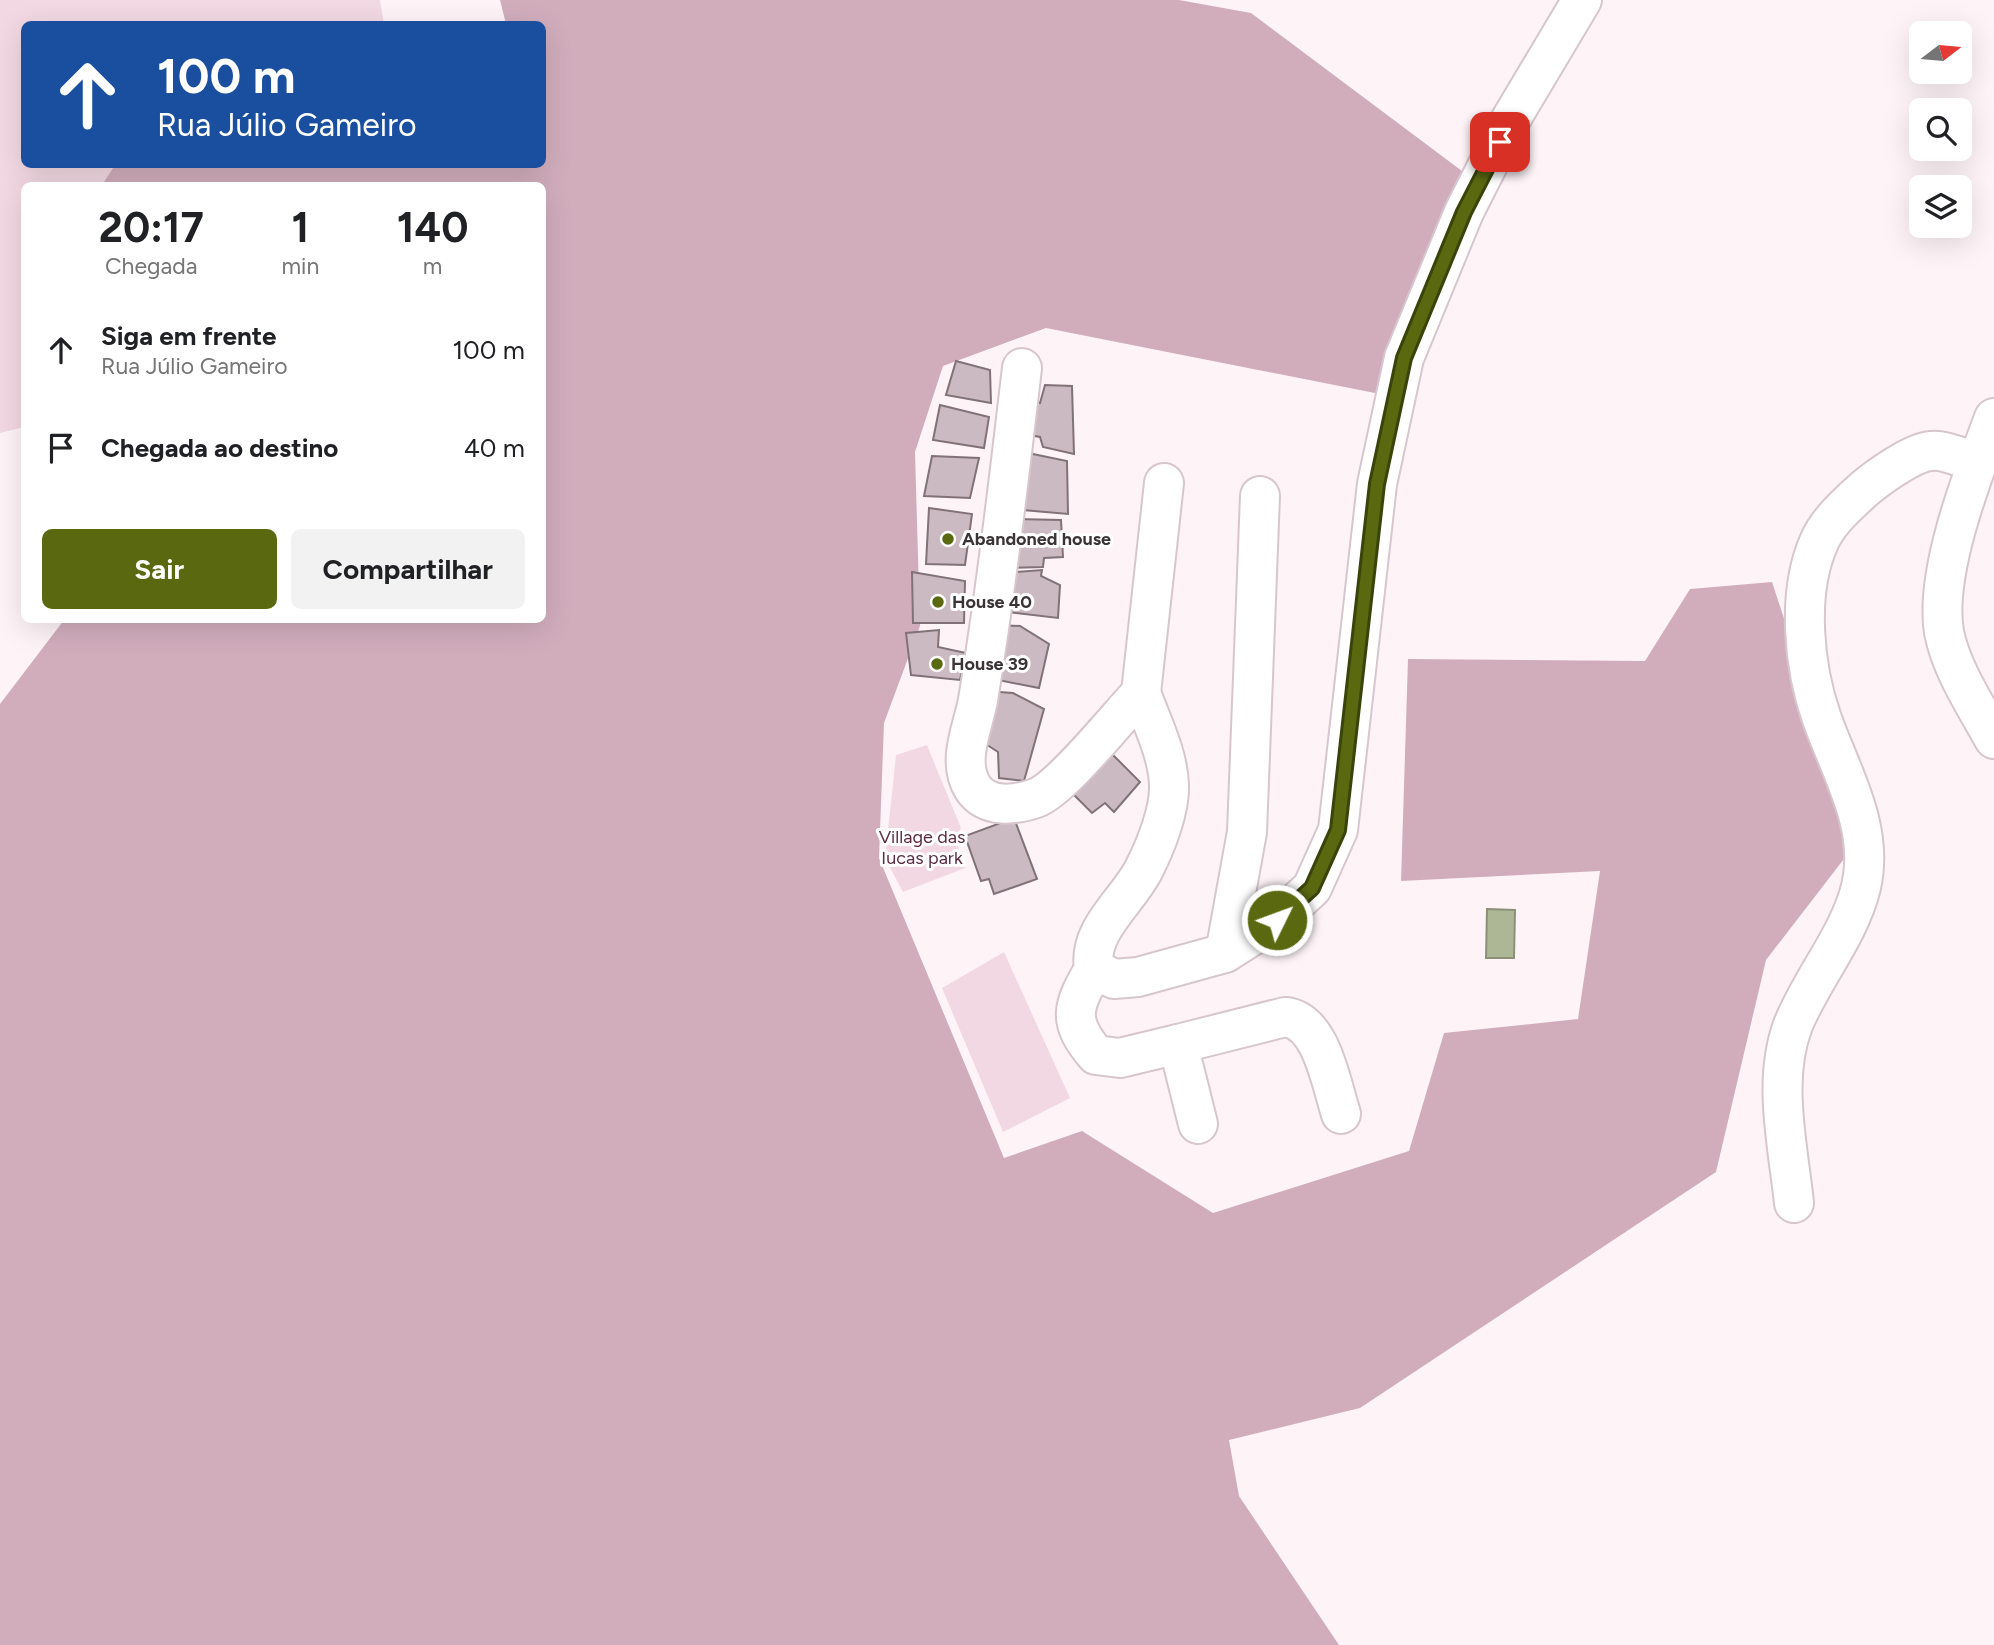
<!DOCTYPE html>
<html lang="pt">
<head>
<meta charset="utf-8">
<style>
	:root { --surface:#fff; --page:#f2f2f2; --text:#202124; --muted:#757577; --accent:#5a6810 }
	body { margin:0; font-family:Figtree,sans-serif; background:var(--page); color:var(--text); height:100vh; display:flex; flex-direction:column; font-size:26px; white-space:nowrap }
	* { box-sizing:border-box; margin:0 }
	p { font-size:23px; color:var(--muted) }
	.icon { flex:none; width:38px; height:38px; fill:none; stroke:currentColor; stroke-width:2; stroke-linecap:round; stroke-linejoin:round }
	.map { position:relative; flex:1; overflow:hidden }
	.details { position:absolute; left:21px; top:182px; width:525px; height:441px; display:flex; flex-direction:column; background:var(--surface); border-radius:10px; box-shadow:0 7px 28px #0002 }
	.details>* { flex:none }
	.banner { position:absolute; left:21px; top:21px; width:525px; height:147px; border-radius:10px; box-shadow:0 7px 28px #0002; background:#1a4fa0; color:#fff; overflow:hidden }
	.needle { width:46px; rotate:74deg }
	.fabs { position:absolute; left:1909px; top:21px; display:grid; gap:14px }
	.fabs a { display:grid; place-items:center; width:63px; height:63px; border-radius:10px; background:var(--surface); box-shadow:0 7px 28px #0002; font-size:35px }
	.pin { position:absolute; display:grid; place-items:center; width:60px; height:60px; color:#fff; margin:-30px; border-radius:14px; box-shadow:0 4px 10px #0006 }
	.me { position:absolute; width:77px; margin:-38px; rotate:48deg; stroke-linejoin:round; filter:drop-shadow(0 0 5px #0008) }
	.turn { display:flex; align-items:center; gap:24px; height:147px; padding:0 21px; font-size:32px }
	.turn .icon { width:91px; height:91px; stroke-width:2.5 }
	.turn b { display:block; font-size:49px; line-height:60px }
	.eta { display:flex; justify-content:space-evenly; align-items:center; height:119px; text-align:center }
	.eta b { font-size:42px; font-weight:700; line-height:49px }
	.action { display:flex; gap:14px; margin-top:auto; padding:14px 21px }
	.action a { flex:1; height:80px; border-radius:10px; background:var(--accent); color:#fff; font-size:28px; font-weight:700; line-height:80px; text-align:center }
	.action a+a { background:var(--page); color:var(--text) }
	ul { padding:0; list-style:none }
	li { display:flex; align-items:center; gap:21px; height:98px; padding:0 21px }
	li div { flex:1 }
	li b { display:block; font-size:26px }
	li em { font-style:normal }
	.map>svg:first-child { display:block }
	.green { fill:#f2d8e2 }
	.forest { fill:#d1adbc }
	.water { fill:#aeb795; stroke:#8c9079; stroke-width:2 }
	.building { fill:#cbbac1; stroke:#817278; stroke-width:2 }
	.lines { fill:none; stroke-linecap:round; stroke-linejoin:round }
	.minor-casing { stroke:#d7c6cd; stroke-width:42 }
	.minor { stroke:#fff; stroke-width:38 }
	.route-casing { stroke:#3a440a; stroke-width:18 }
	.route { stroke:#5a6810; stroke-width:12 }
	.poi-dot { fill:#5a6810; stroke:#fff; stroke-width:2.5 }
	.labels { text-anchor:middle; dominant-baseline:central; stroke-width:6; stroke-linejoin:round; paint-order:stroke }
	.poi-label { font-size:18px; font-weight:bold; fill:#3b3437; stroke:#fff; text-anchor:start }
	.park-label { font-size:18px; fill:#5d2c43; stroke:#fff }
</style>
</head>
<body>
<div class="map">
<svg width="1994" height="1645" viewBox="0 0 1994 1645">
	<rect width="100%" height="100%" fill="#fef4f8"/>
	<g class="green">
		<path d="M0 0H380L384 24H24V164L355 165 347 185 24 186V427L0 433Z"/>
		<path d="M927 745 961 828 955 838 965 868 903 892 885 858 896 755Z"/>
		<path d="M1004 952 1070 1098 1003 1132 942 988Z"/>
	</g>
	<path class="forest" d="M500 0H1179L1251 13 1466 174 1380 394 1046 328 943 366 915 452 920 626 884 723 879 858 1004 1158 1082 1131 1213 1213 1409 1151 1444 1033 1578 1019 1600 871 1401 881 1408 659 1645 661 1690 589 1772 582 1857 842 1766 960 1716 1172 1360 1408 1229 1440 1239 1496 1339 1645H0V704L64 620H542V186L102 185 115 165 542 164V24H506Z"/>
	<path class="water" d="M1487 909 1515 910 1514 958H1486Z"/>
	<g class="building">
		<path d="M956 361 990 370 991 403 946 395Z"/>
		<path d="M1045 385 1072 386 1074 454 1043 447 1040 437 1023 434 1020 398 1040 403Z"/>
		<path d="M940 405 989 417 984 448 933 440Z"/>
		<path d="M1028 453 1067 461 1068 514 1023 510Z"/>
		<path d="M932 456 979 458 970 498 924 496Z"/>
		<path d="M929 508 972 514 965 565 926 564Z"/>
		<path d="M1016 519 1061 520 1063 557 1044 558 1043 567 1008 568Z"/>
		<path d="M1042 570 1041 576 1060 585 1058 618 998 611 1004 573Z"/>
		<path d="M912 572 965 581 964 623H913Z"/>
		<path d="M997 625 1020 626 1049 644 1039 688 998 680Z"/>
		<path d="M939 630 938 647 966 653 960 680 911 675 906 633Z"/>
		<path d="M986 691 1013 693 1044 709 1024 781 999 778 998 752 975 737Z"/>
		<path d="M1106 748 1140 782 1114 812 1105 803 1092 813 1069 790Z"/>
		<path d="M1014 818 1037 879 994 894 989 879 981 881 965 836Z"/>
	</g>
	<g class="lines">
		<g class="minor-casing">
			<g id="minor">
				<path d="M1022 368C1009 479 996 590 978 700 973 728 956 761 973 788 987 809 1016 805 1036 798 1062 788 1118 717 1141 693 1152 723 1168 754 1169 785 1170 810 1156 845 1145 867 1129 901 1087 929 1094 969L1114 979 1138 977 1225 953 1277 920 1312 888 1338 830 1377 484 1404 358 1464 212 1511 119 1582 0"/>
				<path d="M1994 418C1973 474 1934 573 1944 632 1951 669 1976 706 1994 739"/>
				<path d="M1141 693 1164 483"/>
				<path d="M1225 953 1247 832 1260 496"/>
				<path d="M1094 969C1073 1006 1066 1020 1096 1055L1120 1058 1178 1044"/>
				<path d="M1198 1124 1178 1044 1285 1017C1322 1021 1331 1084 1341 1114"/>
				<path d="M1794 1203C1788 1146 1772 1080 1793 1025 1812 978 1849 936 1861 887 1875 827 1841 773 1822 719 1804 668 1796 594 1819 542 1828 521 1847 505 1863 490 1877 478 1913 452 1931 451 1944 449 1964 459 1977 462"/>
			</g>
		</g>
		<use href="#minor" class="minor"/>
	</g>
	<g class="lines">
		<g class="route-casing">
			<path id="route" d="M1277 920 1312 888 1338 830 1377 484 1404 358 1464 212 1500 142"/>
		</g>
		<use href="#route" class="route"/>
	</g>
	<g class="poi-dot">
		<circle cx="948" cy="539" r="7"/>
		<circle cx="938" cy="602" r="7"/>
		<circle cx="937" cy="664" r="7"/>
	</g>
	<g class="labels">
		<g class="poi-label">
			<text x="962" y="539">Abandoned house</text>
			<text x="952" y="602">House 40</text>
			<text x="951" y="664">House 39</text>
		</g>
		<g class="park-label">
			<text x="922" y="837">Village das<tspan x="922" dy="21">Iucas park</tspan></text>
		</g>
	</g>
</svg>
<div class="fabs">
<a><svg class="needle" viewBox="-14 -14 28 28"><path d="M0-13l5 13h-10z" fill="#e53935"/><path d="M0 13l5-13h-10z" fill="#757577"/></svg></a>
<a><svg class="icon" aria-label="search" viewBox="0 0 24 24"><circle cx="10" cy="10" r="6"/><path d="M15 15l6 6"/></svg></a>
<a><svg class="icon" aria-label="layers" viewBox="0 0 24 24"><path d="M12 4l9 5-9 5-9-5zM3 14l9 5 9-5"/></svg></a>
</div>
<div class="pin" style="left:1500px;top:142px;background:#d93025"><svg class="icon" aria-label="arrive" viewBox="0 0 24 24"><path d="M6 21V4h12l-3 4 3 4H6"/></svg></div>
<svg class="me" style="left:1277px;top:920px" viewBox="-20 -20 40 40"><circle r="17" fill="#5a6810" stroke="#fff" stroke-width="3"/><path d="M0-11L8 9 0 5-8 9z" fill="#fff"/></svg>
<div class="banner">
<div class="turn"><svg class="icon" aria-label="ahead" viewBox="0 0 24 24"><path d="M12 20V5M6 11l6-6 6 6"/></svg><div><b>100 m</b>Rua Júlio Gameiro</div></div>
</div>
<section class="details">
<div class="eta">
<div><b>20:17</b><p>Chegada</p></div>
<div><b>1</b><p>min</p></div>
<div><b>140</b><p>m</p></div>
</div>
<ul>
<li><svg class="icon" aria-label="ahead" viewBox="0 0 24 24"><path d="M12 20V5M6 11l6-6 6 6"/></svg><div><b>Siga em frente</b><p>Rua Júlio Gameiro</p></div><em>100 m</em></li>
<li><svg class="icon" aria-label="arrive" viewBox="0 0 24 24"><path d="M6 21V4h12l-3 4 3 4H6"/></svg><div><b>Chegada ao destino</b></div><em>40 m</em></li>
</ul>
<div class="action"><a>Sair</a><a>Compartilhar</a></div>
</section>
</div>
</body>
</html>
